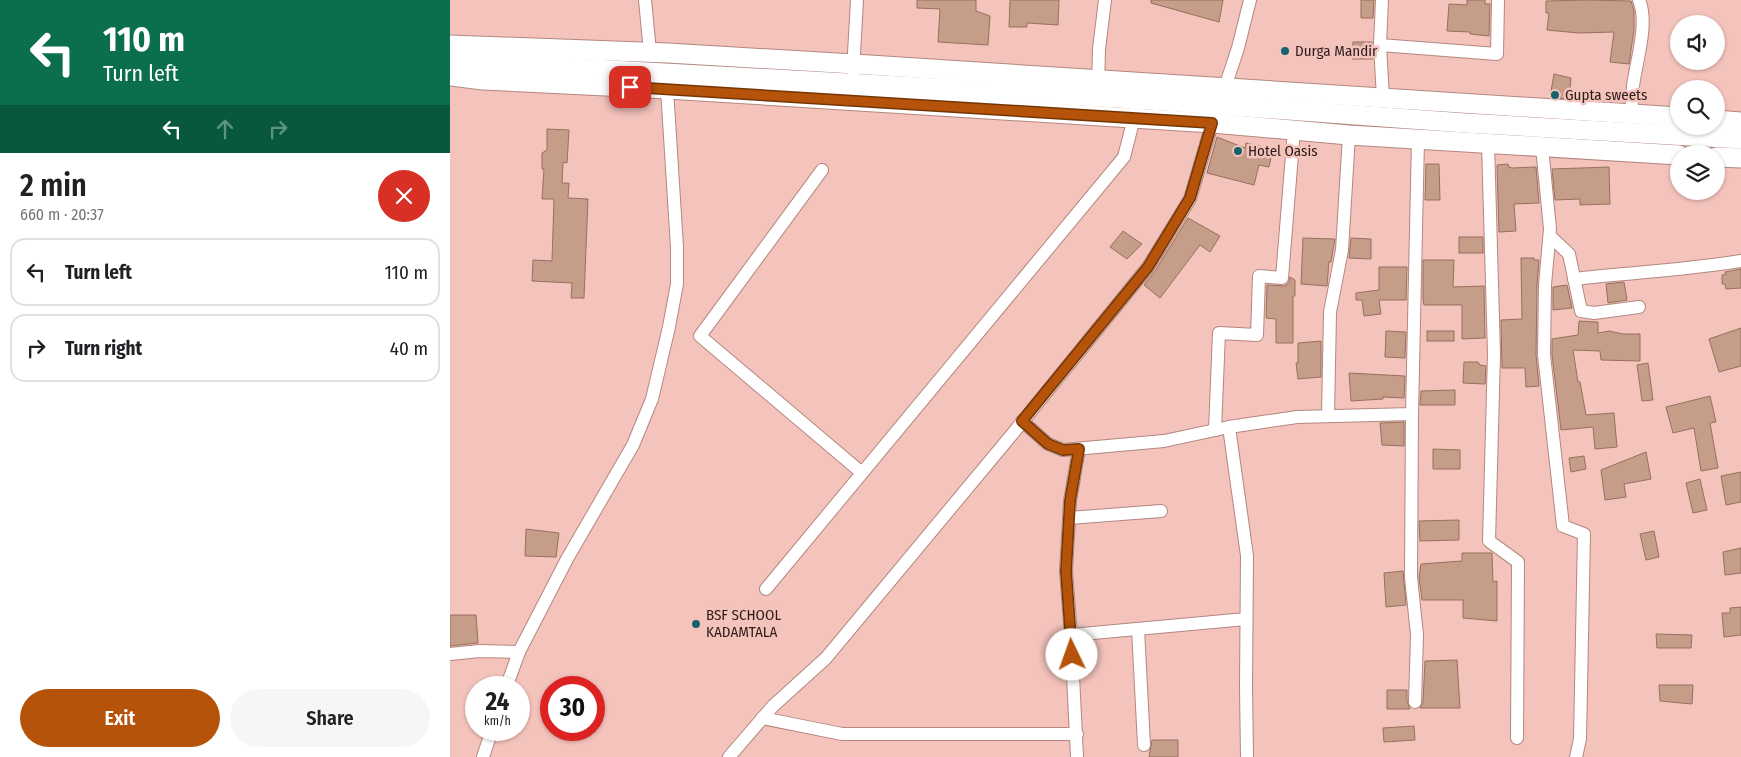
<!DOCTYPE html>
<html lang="en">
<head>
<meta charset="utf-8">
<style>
	:root { --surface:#fff; --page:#f6f6f6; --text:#202124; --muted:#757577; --line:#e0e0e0; --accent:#b45309 }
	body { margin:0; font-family:"Fira Sans Condensed",sans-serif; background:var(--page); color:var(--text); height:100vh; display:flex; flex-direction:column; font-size:19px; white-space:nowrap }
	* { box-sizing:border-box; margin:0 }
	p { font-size:16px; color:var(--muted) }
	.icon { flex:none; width:28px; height:28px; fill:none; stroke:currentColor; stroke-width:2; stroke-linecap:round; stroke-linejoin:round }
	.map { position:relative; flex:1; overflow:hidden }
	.details { display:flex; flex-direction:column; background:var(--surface); width:450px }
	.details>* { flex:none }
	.top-card { background:#0b6e4f; color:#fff; overflow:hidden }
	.buttons { position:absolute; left:1220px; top:15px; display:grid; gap:10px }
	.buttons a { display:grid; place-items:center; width:55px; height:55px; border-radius:50%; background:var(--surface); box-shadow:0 1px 4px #0004; font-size:25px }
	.speed { position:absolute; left:15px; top:676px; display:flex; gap:10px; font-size:25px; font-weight:700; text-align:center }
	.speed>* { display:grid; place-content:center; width:65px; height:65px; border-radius:50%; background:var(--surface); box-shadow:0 1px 4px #0004; line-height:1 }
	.speed small { font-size:12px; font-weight:400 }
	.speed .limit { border:8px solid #d22; background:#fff; color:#111 }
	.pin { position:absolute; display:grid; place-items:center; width:42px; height:42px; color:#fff; margin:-21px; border-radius:10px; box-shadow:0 2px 8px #0006 }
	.me { position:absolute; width:55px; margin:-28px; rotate:357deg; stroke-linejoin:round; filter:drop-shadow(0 0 4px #0008) }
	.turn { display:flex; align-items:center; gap:18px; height:105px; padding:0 20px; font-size:22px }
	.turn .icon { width:65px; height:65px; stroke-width:2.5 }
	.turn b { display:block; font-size:35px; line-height:42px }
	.lanes { display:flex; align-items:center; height:48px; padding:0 20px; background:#0003; justify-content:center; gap:25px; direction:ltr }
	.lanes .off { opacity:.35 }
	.round { display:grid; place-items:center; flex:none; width:52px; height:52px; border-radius:26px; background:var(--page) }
	.headline { display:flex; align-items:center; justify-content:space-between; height:85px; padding:0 20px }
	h1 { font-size:30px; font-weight:600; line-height:38px }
	.cta { display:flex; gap:10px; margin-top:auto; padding:10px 20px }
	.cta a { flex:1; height:58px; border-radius:30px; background:var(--accent); color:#fff; font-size:20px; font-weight:600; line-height:58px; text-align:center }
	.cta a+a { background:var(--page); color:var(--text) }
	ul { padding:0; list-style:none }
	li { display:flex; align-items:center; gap:15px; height:68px; margin:0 10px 8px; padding:0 10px; border:2px solid var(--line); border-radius:15px }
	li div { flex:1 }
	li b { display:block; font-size:19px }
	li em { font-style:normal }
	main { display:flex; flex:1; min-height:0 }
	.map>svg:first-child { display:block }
	.building { fill:#c59d88; stroke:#97715d }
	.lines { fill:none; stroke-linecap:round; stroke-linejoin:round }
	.minor-casing { stroke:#b48780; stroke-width:14 }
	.highway-casing { stroke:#b48780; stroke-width:21 }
	.minor { stroke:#fff; stroke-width:12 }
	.highway { stroke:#fff; stroke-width:19 }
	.route-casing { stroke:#753606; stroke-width:12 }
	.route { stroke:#b45309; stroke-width:9 }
	.poi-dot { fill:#15626c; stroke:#f4c3bc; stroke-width:2 }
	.labels { text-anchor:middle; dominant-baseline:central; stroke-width:5; stroke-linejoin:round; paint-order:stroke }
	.poi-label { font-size:15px; fill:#2d1c19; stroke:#f4c3bc; text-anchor:start }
</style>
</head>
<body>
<main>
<section class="details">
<div class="top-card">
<div class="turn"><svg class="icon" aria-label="left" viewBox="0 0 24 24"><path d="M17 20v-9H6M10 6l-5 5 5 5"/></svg><div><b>110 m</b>Turn left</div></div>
<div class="lanes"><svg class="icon" aria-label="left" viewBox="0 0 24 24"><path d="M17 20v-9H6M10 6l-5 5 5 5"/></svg><svg class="icon off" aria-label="ahead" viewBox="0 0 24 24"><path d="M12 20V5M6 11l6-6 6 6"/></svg><svg class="icon off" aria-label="right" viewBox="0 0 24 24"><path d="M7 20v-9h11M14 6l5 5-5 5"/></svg></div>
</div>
<div class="headline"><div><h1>2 min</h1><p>660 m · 20:37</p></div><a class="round" style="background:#d93025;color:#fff"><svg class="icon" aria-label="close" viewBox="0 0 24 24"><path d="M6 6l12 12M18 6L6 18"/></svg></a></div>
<ul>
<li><svg class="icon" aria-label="left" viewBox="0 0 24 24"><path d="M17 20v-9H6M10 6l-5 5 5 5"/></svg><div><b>Turn left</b></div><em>110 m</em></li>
<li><svg class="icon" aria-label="right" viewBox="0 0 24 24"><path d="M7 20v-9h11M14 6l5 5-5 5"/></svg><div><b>Turn right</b></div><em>40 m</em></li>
</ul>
<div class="cta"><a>Exit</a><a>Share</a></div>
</section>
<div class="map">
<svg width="1291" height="757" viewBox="0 0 1291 757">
	<rect width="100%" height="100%" fill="#f4c3bc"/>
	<g class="building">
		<path d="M467 0H526V11L540 16 538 45 488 42 490 9 467 8Z"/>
		<path d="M560 0H609L608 25 577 23V27H559Z"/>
		<path d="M701 0H773L769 22 701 3Z"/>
		<path d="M911 0H924L923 18H911Z"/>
		<path d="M1017 0H1035V4H1040L1039 36 1020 34V32L997 31 999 4 1017 5Z"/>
		<path d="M1138 0 1181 1 1184 11V30L1179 64 1160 62 1164 32 1129 33 1097 30 1099 13H1096V1Z"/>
		<path d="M903 42H922L923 59H902Z"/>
		<path d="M1104 74 1121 78 1119 99 1100 97Z"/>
		<path d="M97 129 119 130 117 163 113 162 112 183H119L118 198 138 199 134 298H121L122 283 82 281 83 260 102 261 104 199H92L94 169H92V153L97 150Z"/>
		<path d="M767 137 795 148 796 143 823 149 819 167 809 165 804 185 757 173Z"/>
		<path d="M976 164H989L990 200H975Z"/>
		<path d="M1058 164 1059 167 1062 168 1086 167 1089 203 1064 204 1066 231 1049 232 1047 165Z"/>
		<path d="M1159 167 1160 204 1130 205V199L1105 200 1102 169Z"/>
		<path d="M738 218 770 236 760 252 750 245 710 298 694 285 705 271Z"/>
		<path d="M673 231 692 244 677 259 660 247Z"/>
		<rect x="1009" y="237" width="24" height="16"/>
		<path d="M853 238 885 239 881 262H879L877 286 851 284Z"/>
		<path d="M901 238 921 239V259L899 258Z"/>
		<path d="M1071 258H1084V260H1089L1087 285 1086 355 1089 386 1076 387 1075 368H1052L1051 320 1072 319Z"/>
		<path d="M973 260H1004L1003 287 1034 286 1035 338 1012 339V305H974L973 300Z"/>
		<path d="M929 267H957L956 300H929L931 314 914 316 912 300H906V293L929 290Z"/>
		<path d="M1291 269V288L1276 289 1275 284H1272V275L1276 274 1275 272Z"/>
		<path d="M840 277 845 280V296H843V343H826V319L816 318 817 285 835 286 839 282Z"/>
		<path d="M1174 282 1177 300 1158 303 1156 284Z"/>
		<path d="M1117 285 1122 308 1103 310V287Z"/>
		<path d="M1129 321 1148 322V333L1159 331 1173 334H1190V361L1151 360 1150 351 1123 350 1128 382H1130L1136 415 1164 413 1167 447 1145 449 1143 427 1111 430 1102 355V339L1128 335Z"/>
		<path d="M1291 328V366L1269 372 1259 339Z"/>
		<path d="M936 331 956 332 955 358 935 357Z"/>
		<rect x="977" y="331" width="27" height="10"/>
		<path d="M871 341V377L848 379 846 363H848V343Z"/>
		<path d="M1014 362H1028L1030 365 1036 366 1035 384 1013 383Z"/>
		<path d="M1198 363 1203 400 1192 401 1187 365Z"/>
		<path d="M899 373 955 376 954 398 933 397V399L901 401Z"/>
		<path d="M1005 390V405H970L971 391Z"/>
		<path d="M1260 396 1266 422 1260 423 1268 468 1251 471 1244 428 1223 433 1216 407Z"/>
		<path d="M954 422V446L932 445 930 423Z"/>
		<path d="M983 449 1010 450V469H983Z"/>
		<path d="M1196 452 1201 479 1174 484 1176 497 1155 500 1151 470Z"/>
		<path d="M1134 456 1136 469 1121 472 1119 458Z"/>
		<path d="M1291 472V502L1276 505 1271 476Z"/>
		<path d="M1250 479 1257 510 1243 513 1236 483Z"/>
		<path d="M1009 520V540L970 541 969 521Z"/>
		<path d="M76 529 109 533 106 557 75 556Z"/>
		<path d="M1204 531 1209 557 1196 560 1190 534Z"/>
		<path d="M1291 548V573L1275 575 1273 552Z"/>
		<path d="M1012 553H1042L1043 582 1047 581V621L1013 618V600H972L969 577 971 564 1012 561Z"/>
		<path d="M953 571 956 605 936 607 934 573Z"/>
		<path d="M1291 607V635L1274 637 1272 613H1280V608Z"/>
		<path d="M0 615H26L28 643 0 646Z"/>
		<path d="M1206 634 1242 635 1241 648H1207Z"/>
		<path d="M1007 660 1010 708H970L973 702 975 661Z"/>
		<path d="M1209 685H1243L1242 704 1210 701Z"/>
		<path d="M937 690H957V702L960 709H937Z"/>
		<path d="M964 726 965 740 934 742 933 728Z"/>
		<path d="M702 740H728V757H699Z"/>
	</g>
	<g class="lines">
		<g class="minor-casing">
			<g id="minor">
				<path d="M195 0 200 52"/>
				<path d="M932 0 930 45 933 98"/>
				<path d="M930 45 1047 54 1048 0"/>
				<path d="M403 71 407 0"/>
				<path d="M648 87 649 49 655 0"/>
				<path d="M773 93 788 48 800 0"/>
				<path d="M1181 114C1182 105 1182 95 1183 86 1186 62 1199 23 1189 0"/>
				<path d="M1038 143 1044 354 1039 541 1068 562 1067 738"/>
				<path d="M1092 147 1100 229 1095 285 1094 355 1113 526 1134 534 1130 739 1126 757"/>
				<path d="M372 170 250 336 412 473"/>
				<path d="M1100 236 1119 254 1131 311 1144 313 1189 307"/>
				<path d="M1124 279C1179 273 1236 270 1291 261"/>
				<path d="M962 414 961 577 967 635 965 702"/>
				<path d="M878 416 880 312 892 250 899 135"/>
				<path d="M572 421 598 444 613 450 714 441 779 427 847 417 962 414 968 139"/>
				<path d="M779 427 797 556 796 687 797 757"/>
				<path d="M765 430 769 333 807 335 809 276 832 278 844 130"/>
				<path d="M629 449 620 501 616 571 621 635 796 619"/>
				<path d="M619 518 711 511"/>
				<path d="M316 589 674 157 684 118V112"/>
				<path d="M688 629 694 745"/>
				<path d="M621 635 627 757"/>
				<path d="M0 654 30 651 69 652"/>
				<path d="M56 688 69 652 117 559 183 445 202 399 219 327 227 284V247L217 89"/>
				<path d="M312 718 392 734H627"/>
				<path d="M33 757 42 730"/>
				<path d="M279 757 323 706 376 658 564 432 698 267 740 199 764 117"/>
			</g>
		</g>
		<g class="highway-casing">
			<g id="highway">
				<path d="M0 45 218 53 404 64 1229 117"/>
				<path d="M0 61 685 99 1015 123 1291 139"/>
				<path d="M0 76 33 80 217 89 762 123 899 135 1229 155"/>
				<path d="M1266 120 1291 122"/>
				<path d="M1266 157 1291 158"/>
			</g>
		</g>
		<use href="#minor" class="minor"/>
		<use href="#highway" class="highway"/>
	</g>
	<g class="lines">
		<g class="route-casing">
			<path id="route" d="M180 87 762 123 740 198 698 267 572 421 598 444 613 450 629 449 620 501 616 571 622 655"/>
		</g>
		<use href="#route" class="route"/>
	</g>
	<g class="poi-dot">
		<circle cx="835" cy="51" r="5"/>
		<circle cx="1105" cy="95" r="5"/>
		<circle cx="788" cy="151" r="5"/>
		<circle cx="246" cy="624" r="5"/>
	</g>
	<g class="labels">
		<g class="poi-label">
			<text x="845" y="51">Durga Mandir</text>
			<text x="1115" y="95">Gupta sweets</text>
			<text x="798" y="151">Hotel Oasis</text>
			<text x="256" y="615">BSF SCHOOL<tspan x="256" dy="17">KADAMTALA</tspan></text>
		</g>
	</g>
</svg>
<div class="buttons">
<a><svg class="icon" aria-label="sound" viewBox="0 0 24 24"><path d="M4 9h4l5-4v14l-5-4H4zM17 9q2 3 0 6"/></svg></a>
<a><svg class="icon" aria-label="search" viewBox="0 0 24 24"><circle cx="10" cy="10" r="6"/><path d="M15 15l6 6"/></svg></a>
<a><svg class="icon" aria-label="layers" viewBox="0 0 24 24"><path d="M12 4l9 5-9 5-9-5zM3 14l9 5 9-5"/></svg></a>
</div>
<div class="speed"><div>24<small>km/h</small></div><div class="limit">30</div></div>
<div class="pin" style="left:180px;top:87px;background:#d93025"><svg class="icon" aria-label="arrive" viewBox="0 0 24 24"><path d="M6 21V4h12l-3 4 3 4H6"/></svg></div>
<svg class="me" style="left:622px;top:655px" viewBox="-20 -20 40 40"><circle r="19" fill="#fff"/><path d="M0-13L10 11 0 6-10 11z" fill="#b45309"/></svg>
</div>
</main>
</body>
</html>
